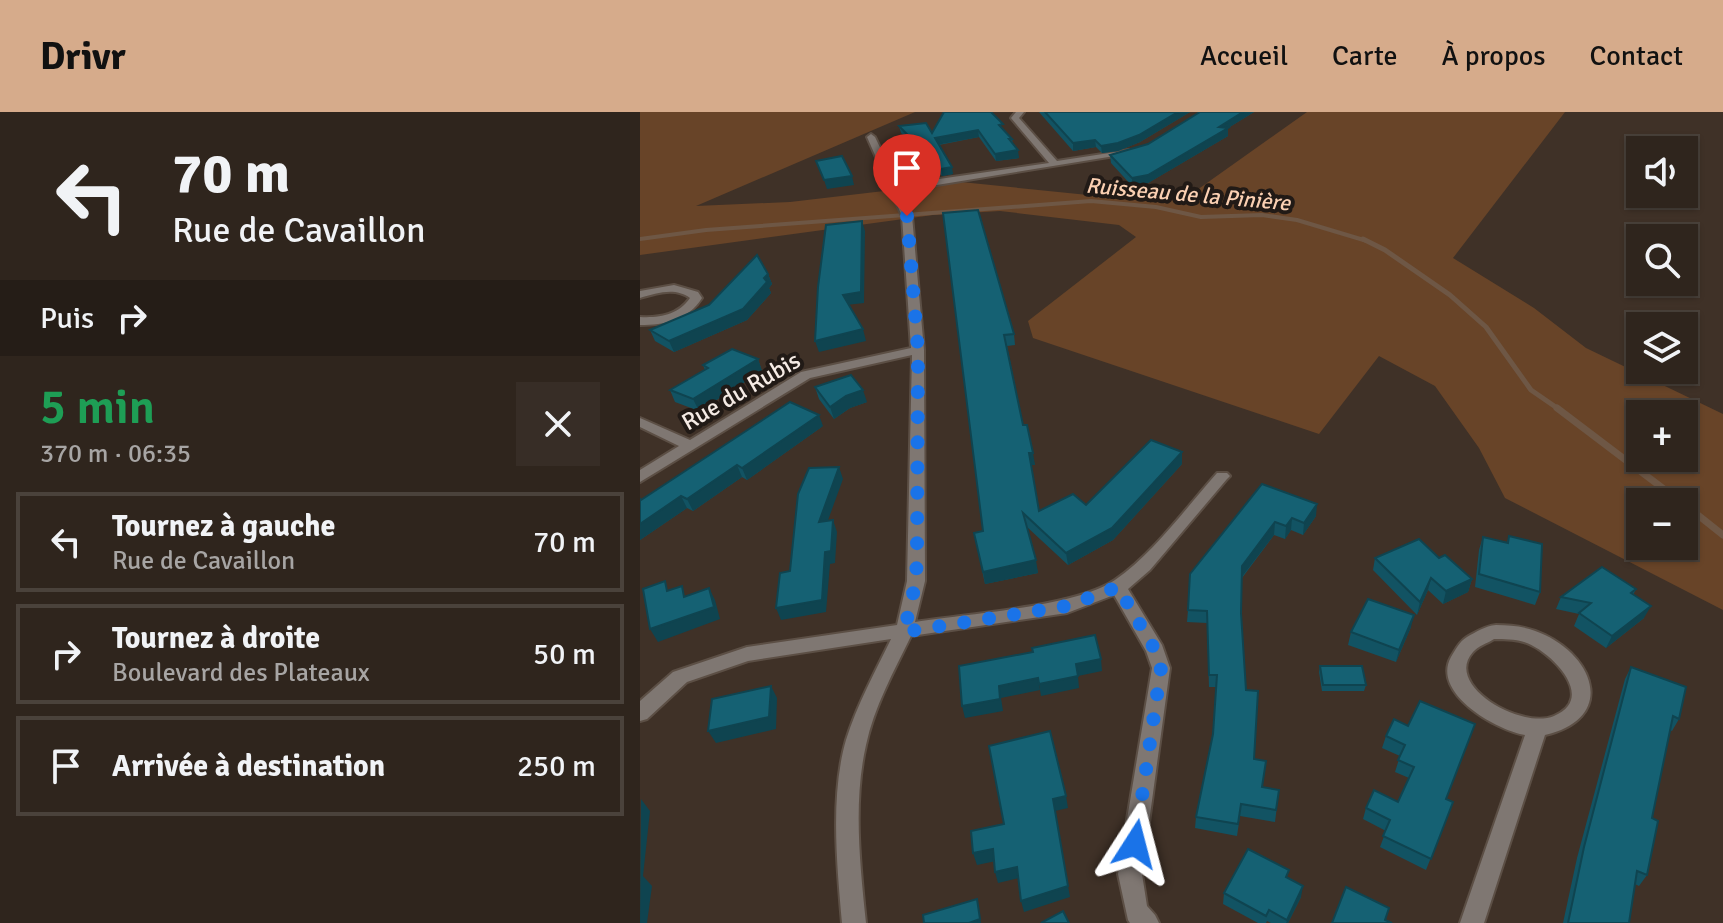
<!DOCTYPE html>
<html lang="fr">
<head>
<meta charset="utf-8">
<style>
	:root { --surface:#2f251d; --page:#372d26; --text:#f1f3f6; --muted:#a7a5a4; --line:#4a423b; --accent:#d6ab8b }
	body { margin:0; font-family:Signika,sans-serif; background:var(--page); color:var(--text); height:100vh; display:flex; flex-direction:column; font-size:30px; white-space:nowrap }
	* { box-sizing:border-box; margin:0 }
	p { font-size:26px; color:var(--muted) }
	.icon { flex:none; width:44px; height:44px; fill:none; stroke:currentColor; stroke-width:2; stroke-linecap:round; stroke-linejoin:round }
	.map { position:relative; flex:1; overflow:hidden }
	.sheet { display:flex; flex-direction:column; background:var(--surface); width:640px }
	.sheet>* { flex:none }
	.banner { background:#2f251d; color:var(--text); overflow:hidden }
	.controls { position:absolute; left:986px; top:24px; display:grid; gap:16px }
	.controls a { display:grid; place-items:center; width:72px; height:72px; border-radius:0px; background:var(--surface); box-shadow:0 2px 6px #0004,0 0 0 2px var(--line); font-size:40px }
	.pin { position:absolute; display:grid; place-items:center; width:68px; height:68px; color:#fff; margin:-82px -34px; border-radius:50% 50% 50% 0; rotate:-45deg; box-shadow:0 0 8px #0007 }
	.pin .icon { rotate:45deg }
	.me { position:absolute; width:88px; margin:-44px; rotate:9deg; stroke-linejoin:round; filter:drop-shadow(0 0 6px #0008) }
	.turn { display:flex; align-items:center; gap:28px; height:168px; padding:0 40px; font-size:36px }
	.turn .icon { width:104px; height:104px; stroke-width:2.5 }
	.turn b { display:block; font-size:56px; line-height:68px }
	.then { display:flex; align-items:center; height:76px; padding:0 40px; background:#0003; gap:16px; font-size:30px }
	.round { display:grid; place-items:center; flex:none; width:84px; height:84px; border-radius:0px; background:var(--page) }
	.head { display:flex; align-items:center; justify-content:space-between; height:136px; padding:0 40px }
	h1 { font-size:48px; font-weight:600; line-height:60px; color:#1e9e55 }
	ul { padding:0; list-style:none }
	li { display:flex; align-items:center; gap:24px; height:100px; margin:0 16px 12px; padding:0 24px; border:4px solid var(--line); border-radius:0px }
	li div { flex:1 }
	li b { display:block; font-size:30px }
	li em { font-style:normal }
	header { display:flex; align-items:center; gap:48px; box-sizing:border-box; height:112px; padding:0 40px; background:var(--accent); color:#111 }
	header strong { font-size:38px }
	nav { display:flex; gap:44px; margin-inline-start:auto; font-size:28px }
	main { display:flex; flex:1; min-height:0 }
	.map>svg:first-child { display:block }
	.green { fill:#684428; fill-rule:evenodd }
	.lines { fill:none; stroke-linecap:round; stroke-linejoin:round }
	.stream-far2 { stroke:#6e5745; stroke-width:4 }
	.stream-far1 { stroke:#6e5745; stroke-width:5 }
	.stream { stroke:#6e5745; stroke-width:7 }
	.minor-casing { stroke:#5c4f45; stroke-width:4 }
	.minor { fill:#7f7772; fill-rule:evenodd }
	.wall { fill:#125363 }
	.shaded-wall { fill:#0f4450 }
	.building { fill:#156173; stroke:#0f4450; stroke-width:2 }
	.route { stroke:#1a73e8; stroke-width:14; stroke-dasharray:0 25.2 }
	.labels { text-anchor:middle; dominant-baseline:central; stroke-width:8; stroke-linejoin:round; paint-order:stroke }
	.far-water-label { font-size:22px; font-style:italic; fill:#fbd0b2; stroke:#211a16 }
	.street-label { font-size:24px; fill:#f5ebe5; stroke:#211a16 }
</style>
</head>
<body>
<header>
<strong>Drivr</strong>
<nav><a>Accueil</a><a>Carte</a><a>À propos</a><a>Contact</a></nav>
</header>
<main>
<section class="sheet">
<div class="banner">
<div class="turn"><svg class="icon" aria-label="left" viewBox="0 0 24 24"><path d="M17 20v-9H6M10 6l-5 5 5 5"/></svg><div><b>70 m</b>Rue de Cavaillon</div></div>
<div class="then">Puis<svg class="icon" aria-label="right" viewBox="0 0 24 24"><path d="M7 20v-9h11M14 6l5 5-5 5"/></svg></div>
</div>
<div class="head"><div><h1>5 min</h1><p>370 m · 06:35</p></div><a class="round"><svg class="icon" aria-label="close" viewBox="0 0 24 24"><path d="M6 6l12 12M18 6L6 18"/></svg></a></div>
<ul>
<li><svg class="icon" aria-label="left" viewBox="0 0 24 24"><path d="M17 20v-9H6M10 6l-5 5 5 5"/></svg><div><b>Tournez à gauche</b><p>Rue de Cavaillon</p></div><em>70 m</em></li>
<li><svg class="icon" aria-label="right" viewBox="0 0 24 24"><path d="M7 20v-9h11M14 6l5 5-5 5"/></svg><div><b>Tournez à droite</b><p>Boulevard des Plateaux</p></div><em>50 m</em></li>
<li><svg class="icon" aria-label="arrive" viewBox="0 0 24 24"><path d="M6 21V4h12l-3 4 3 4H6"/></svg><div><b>Arrivée à destination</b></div><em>250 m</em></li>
</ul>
</section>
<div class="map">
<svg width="1083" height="811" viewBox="0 0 1083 811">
	<rect width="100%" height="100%" fill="#3f3127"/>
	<path class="green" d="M0 0H275L56 94 150 90 321 70 448 83 557 78 667 0H925L813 146 894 196 946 236 1083 302V498L865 386 839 336 795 274 739 244 679 322 393 226 388 209 496 125 479 113 360 99 293 103 0 143ZM1000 302H1044V346H1000ZM1000 390H1044V434H1000Z"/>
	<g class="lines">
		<path class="stream-far2" d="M0 127 66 118 451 89 516 95 561 105 622 103 657 108 727 129"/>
		<path class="stream-far1" d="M723 127 745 138 810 183 846 215 891 278 920 298"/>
		<g class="stream">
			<path d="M917 296 1041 390"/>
			<path d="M1044 392 1083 423"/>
		</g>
		<g class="minor-casing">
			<g id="minor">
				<path d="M376 0H384L379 6 417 49 489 38 493 41 260 79 272 104 284 238 285 469 275 510C325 502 436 495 475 468 514 441 545 397 577 361H587L590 364 587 367 510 458 488 477 522 533 530 556 502 762 507 794 515 803 519 811H490L488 808 478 762 512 556 506 539 474 483 427 501 271 524C254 559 234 595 226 633 213 690 220 753 226 811H202C197 754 190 683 206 628 217 593 235 560 251 527L108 549 47 570 7 607 0 609V589L33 560 107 535 257 513 267 469 272 243 170 266 0 370V358L39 334 0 315V306L50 328 161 260 271 236 262 104 227 25 231 22 235 25 258 73 409 51 371 6Z"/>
				<path d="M34 173 58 180 62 186C48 208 25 213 0 213V205C20 206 38 203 50 186 35 175 17 181 0 186V179Z"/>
				<path d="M856 513C873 513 889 515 905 523 957 548 974 607 905 623L844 811H820L885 623C856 618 791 581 811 545 816 537 819 530 827 525 836 520 845 514 856 513ZM854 527C864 527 875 527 884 530 910 538 958 586 914 604 881 618 803 573 833 540 838 534 848 531 854 527Z"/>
			</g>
		</g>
		<use href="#minor" class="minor"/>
	</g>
	<g class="wall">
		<path d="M399 0H550L500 30 478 39 462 41 456 35 433 39Z"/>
		<path d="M560 0H614L588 16V24L508 71 492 74 471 51 470 43 508 32Z"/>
		<path d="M259 14 292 21 363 18 372 27 373 32 379 46 356 49 339 25 299 33 313 62 302 64 261 21Z"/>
		<path d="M303 101 374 222 375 233 367 234 383 313 395 353H391L399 399 446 393 542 352 473 428 428 453 387 415 398 461 345 472 334 421 343 419Z"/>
		<path d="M128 162 132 172 129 176 131 181 107 208 34 240 15 229 10 218 69 193Z"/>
		<path d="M118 247 122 259 59 299 35 290 30 278 65 258 63 253Z"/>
		<path d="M175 275 227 290 210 296 194 307 179 287Z"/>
		<path d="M183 314 107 368 102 365 53 399 47 396 0 428V387L1 388Z"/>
		<path d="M622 372 676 404 663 423 651 418 645 427 634 423 602 466 601 501 606 578 614 647 622 675 639 678 635 710 600 704 597 724 555 716 556 705 573 622 576 575H569L567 511 547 510 548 498Z"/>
		<path d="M869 424 900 480 895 493 835 475 839 438 843 425 867 430Z"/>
		<path d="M735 446H799L832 467 828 480 803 492 788 478 777 503 733 458Z"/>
		<path d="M996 477 993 483 1004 506 966 536 934 514 939 502 916 497 921 485Z"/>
		<path d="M771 515 756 550 708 533 711 520Z"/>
		<path d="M680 554 726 573 724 579H682L679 560Z"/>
		<path d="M991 555 1039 607 1032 619 1030 618 1012 706 1007 763 999 774 995 772 989 811H923L937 746 985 567Z"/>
		<path d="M754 607 806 687 813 690 786 758 740 735 746 719 723 707 726 696 758 690 769 666 755 660 760 644 742 636 746 624Z"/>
		<path d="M648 766 661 785 648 811H631L627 809 626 811H618L583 792 584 781Z"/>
	</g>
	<g class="shaded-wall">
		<path d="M538 0H550L500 30 478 39 462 41 461 34Z"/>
		<path d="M603 0H614L588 16V24L508 71 492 74V66Z"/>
		<path d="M338 18 339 25 296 33 295 26Z"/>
		<path d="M455 28 456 35 433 39V31Z"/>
		<path d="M378 38 379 46 356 49 355 42Z"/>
		<path d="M312 55 313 62 302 64 301 57Z"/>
		<path d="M212 64 214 73 187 77 184 68Z"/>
		<path d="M222 109 225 119 224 191 206 193 203 183Z"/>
		<path d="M128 162 132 172 129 176 131 181 107 208 34 240 29 229 124 166Z"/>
		<path d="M223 217 226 229 179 240 175 229Z"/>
		<path d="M118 247 122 259 59 299 53 287Z"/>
		<path d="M223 278 227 290 210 296 194 307 190 295 206 284Z"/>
		<path d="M179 303 183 314 107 368 102 356Z"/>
		<path d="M542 340V352L473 428 428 453 426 441Z"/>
		<path d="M389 341H393L395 353H390Z"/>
		<path d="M97 353 102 365 53 399 47 387Z"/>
		<path d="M199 355 203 367 183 422 179 410Z"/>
		<path d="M41 384 47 396 0 428V412Z"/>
		<path d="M677 392 676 404 663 423 664 411Z"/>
		<path d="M652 406 651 418 645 427 646 414Z"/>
		<path d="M193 408 197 420 195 451 190 452 186 500 141 508 136 496 185 440Z"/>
		<path d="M635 410 634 423 601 466 602 454Z"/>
		<path d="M396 448 398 461 345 472 343 460Z"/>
		<path d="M791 466 788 478 777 503 780 490Z"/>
		<path d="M832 467 828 480 803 492 806 479Z"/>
		<path d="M69 476 75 488 80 507 18 530 10 517Z"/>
		<path d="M1011 494 1004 506 966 536 972 524Z"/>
		<path d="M774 503 771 515 756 550 759 538Z"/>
		<path d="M461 547 462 559 438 564 439 576 401 584 399 572 436 552Z"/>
		<path d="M398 566 400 578 361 586 363 599 325 606 322 594 359 574Z"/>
		<path d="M131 574 137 586 136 617 76 631 68 619Z"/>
		<path d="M426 684 428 696 415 699 430 785 384 800 381 789 413 687Z"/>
		<path d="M1 687 10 699 3 764 12 774 7 811H0Z"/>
		<path d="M353 737 356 749 337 753 333 741Z"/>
		<path d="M377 755 379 766 358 771 355 760Z"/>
		<path d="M663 774 661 785 648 811H646Z"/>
		<path d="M337 787 341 811H329Z"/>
	</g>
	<g class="building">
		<path d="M304 0H351L363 12 359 13 372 27H369L378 38 355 42 338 18 295 26 312 55 301 57 259 14 286 11 292 21Z"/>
		<path d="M405 0H538L499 23 478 31 461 34 455 28 433 31Z"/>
		<path d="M560 0H603L579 15 588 16 508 63 492 66 470 43 508 32Z"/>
		<path d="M202 44 212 64 184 68 176 49Z"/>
		<path d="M338 98 374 222 364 223 383 313H387L393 341H389L399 399 433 382 446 393 511 328 542 340 472 416 426 441 383 401 396 448 343 460 334 421 343 419 303 101Z"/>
		<path d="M222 109 221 180 203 183 223 217 175 229 178 175 186 113Z"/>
		<path d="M117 143 128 162 124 166 127 170 103 197 29 229 10 218 69 193Z"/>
		<path d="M92 237 118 247 53 287 30 278 68 256 63 253Z"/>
		<path d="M211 263 223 278 206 284 190 295 175 275Z"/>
		<path d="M150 290 179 303 102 356 97 353 47 387 41 384 0 412V387L1 388Z"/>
		<path d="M199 355 179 410 193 408 191 439 185 440 182 488 136 496 140 461 150 459 158 382 169 356Z"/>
		<path d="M622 372 677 392 664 411 652 406 646 414 635 410 602 454 601 501 606 578 618 579 614 647 626 649 622 675 639 678 636 698 601 692 598 712 556 705 573 622 577 563H569L567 499 548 498 550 462Z"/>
		<path d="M869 424 902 432 900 480 839 462 843 425 868 431Z"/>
		<path d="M779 427 799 446 805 443 832 467 806 479 791 466 780 490 735 446Z"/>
		<path d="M962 455 996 477 991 481 1011 494 972 524 939 501 951 491 921 485Z"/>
		<path d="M25 469 27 479 42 474 44 485 69 476 74 495 10 517 3 477Z"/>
		<path d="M728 487 774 503 759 538 711 520Z"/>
		<path d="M455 523 461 547 436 552 438 564 399 572 398 566 359 574 360 587 322 594 319 554 393 540 392 536Z"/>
		<path d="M680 554H722L726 573H683Z"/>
		<path d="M991 555 1046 575 1039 607 1033 604 1012 706 1018 709 1007 763 997 759 989 811H928L944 735Z"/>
		<path d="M131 574 129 605 68 619 72 587Z"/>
		<path d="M780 589 835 612 806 687 813 690 791 747 743 724 750 708 726 696 734 678 758 690 774 655 758 648 765 633 746 624 754 607 768 614Z"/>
		<path d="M410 619 426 684 413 687 428 774 381 789 377 755 355 760 353 737 333 741 331 719 364 712 349 634Z"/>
		<path d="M608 737 649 758 646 765 663 774 647 808 629 798 626 804 584 781Z"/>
		<path d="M706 775 749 796 745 808 752 811H692Z"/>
		<path d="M337 787 340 807 329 811H284L283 803Z"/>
		<path d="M423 799 429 811H401Z"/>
	</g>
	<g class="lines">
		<path class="route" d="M267 104 278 238 277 440 276 469 264 520 427 494 478 475 515 538 521 556 495 732"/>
	</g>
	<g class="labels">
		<g class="far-water-label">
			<text transform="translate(548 82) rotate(5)">Ruisseau de la Pinière</text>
		</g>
		<g class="street-label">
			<text transform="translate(101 279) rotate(-30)">Rue du Rubis</text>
		</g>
	</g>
</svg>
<div class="controls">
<a><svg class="icon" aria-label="sound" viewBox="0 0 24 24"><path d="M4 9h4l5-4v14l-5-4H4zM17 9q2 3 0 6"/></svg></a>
<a><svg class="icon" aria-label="search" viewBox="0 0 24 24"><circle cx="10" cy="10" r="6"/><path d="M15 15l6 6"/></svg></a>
<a><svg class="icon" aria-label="layers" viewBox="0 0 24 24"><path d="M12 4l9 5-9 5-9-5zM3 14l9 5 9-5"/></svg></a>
<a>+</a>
<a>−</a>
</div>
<div class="pin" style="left:267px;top:104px;background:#d93025"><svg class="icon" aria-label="arrive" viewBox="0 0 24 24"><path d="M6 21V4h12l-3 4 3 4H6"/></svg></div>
<svg class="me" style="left:495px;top:732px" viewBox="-20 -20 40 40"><path d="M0-17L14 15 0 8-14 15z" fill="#1a73e8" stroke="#fff" stroke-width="4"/></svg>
</div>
</main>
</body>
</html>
